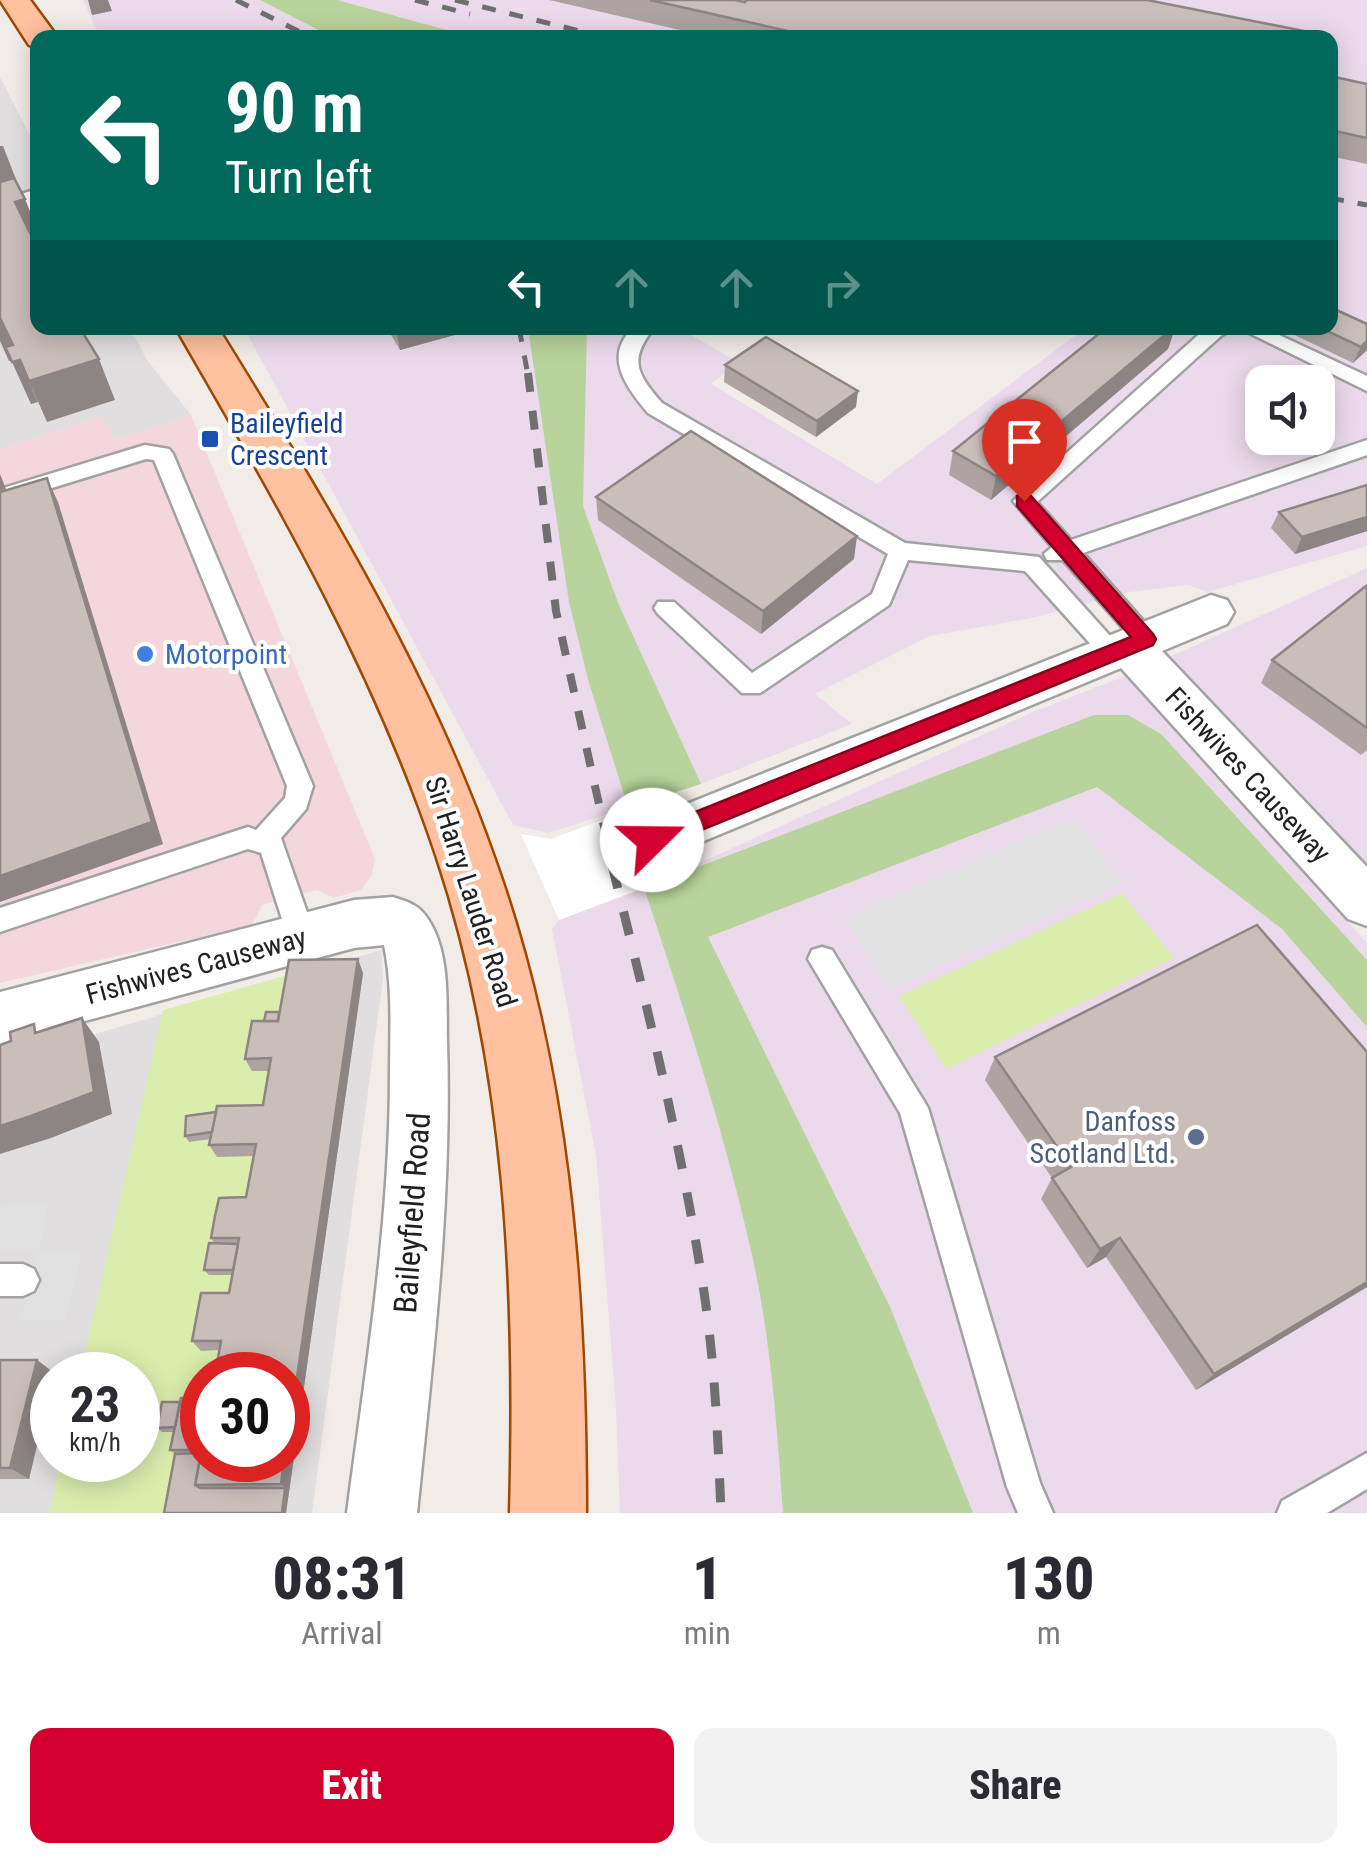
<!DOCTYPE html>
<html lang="en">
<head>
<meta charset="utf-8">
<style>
	:root { --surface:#fff; --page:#f2f2f3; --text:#2b2b33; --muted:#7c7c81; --accent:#d3002e }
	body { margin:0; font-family:"Roboto Condensed",sans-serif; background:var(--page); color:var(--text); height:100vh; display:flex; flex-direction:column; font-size:38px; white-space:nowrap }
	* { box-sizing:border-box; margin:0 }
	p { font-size:32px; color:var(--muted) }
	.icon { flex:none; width:55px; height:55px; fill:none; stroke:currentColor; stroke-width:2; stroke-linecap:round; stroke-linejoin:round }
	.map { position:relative; height:1513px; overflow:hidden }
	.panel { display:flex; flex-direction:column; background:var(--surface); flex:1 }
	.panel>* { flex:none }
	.guide { position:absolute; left:30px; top:30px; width:1308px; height:305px; border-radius:20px; box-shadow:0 5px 25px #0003; background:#00695c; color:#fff; overflow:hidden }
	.fabs { position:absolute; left:1245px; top:365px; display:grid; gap:20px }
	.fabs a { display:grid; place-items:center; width:90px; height:90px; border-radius:20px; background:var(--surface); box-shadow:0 5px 25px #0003; font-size:50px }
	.speed { position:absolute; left:30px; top:1352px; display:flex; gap:20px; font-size:50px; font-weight:700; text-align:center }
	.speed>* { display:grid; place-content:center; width:130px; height:130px; border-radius:50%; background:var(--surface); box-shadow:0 5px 25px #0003; line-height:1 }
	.speed small { font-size:25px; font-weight:400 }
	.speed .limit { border:15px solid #d22; background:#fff; color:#111 }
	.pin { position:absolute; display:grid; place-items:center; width:85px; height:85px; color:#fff; margin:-102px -42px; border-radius:50% 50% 50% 0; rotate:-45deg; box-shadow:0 0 10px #0007 }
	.pin .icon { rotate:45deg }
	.me { position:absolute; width:110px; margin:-55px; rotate:68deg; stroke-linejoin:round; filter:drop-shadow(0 0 8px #0008) }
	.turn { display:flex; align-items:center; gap:35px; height:210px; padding:0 30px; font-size:45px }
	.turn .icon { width:130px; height:130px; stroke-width:2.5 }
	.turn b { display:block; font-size:70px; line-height:85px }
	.lanes { display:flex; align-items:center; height:95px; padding:0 30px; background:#0003; justify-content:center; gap:50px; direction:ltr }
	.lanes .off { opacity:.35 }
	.eta { display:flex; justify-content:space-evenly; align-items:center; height:170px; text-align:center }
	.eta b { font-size:60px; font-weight:800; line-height:70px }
	.primary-button { display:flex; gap:20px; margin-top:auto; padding:20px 30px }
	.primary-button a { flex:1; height:115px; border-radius:20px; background:var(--accent); color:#fff; font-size:40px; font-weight:800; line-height:115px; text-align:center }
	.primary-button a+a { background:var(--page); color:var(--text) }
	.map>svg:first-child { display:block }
	.residential { fill:#e0dedf; fill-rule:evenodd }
	.commercial { fill:#f3d7dc }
	.industrial { fill:#ebdaeb; fill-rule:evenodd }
	.grass { fill:#dbedad }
	.forest { fill:#b8d39b }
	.parking { fill:#e1e1e1 }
	.pier { fill:#fff }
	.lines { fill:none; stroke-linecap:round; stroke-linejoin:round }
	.lane-casing { stroke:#a2a2a2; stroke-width:5 }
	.street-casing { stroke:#a2a2a2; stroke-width:5 }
	.primary-casing { stroke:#9f4800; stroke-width:5 }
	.lane { fill:#fff; fill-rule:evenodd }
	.street { fill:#fff; fill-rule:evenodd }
	.primary { fill:#ffc1a0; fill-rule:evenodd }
	.rail-far2 { stroke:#6f6f6f; stroke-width:5; stroke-dasharray:14 14; stroke-linecap:butt }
	.rail-far1 { stroke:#6f6f6f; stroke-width:8; stroke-dasharray:19 19; stroke-linecap:butt }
	.rail { stroke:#6f6f6f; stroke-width:9; stroke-dasharray:24 24; stroke-linecap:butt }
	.wall { fill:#aea3a1 }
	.shaded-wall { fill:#8d8583 }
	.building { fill:#cabebb; stroke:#8d8583; stroke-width:2.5 }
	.route { fill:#d3002e; stroke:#89001e; stroke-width:2.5 }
	.transit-dot { fill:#1a4fb4; stroke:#fff; stroke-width:4 }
	.shop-dot { fill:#3f7fe0; stroke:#fff; stroke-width:4 }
	.service-dot { fill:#5c6f8a; stroke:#fff; stroke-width:4 }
	.labels { text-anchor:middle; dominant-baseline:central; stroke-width:8; stroke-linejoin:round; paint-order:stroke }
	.transit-label { font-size:28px; fill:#164399; stroke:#fff; text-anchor:start }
	.shop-label { font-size:28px; fill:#366cbe; stroke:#fff; text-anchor:start }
	.street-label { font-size:28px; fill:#212121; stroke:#fff }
	.service-label { font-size:28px; fill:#4e5e75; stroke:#fff; text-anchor:end }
	.near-street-label { font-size:32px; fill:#212121; stroke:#fff }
</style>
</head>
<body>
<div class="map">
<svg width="1367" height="1513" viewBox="0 0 1367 1513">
	<rect width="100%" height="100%" fill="#f2ece8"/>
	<g class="residential">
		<path d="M0 77 37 149 38 328H130L147 360 191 415 116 439 101 416 0 449Z"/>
		<path d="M381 950 383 978 312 1513H0V1062ZM52 1375H138V1460H52ZM202 1375H288V1460H202Z"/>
	</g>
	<path class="commercial" d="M191 415 375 859 372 875 361 890 334 898 317 890 262 905 252 925 0 983V449L101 416 116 439Z"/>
	<g class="industrial">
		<path d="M83 0H260L332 37H100Z"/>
		<path d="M330 0H1367V546L1208 592 1188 585 1130 592 1031 618 930 636 815 694 852 724 701 784 548 833 513 825 244 328H679L738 362 711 384 877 484 1085 328H1330V38H453ZM1262 382H1318V438H1262Z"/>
		<path d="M1367 568V879L1163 660Z"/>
		<path d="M1125 676 1367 943V1513H620L616 1408 596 1155 552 929 559 920 644 888 1033 712Z"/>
	</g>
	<g class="grass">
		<path d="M1122 893 1174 958 946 1069 899 996Z"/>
		<path d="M295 973 287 1019 252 1071H278L270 1117 221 1137 263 1156 242 1275 201 1350H229L225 1375H202V1407L185 1431 170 1513H49L61 1460H138V1375H80L163 1010Z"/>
	</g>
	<g class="forest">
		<path d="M260 0H337L472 37H332Z"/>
		<path d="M528 328H587L583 506 618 603 701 784 628 807 589 683 569 602Z"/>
		<path d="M1094 715H1128L1161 734 1367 960V1027L1282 929 1097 787 708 937 890 1307 973 1513H783C777 1427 771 1339 752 1255 724 1130 684 1009 644 888Z"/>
	</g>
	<g class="parking">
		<path d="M1073 818 1123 882 889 989 844 918Z"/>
		<path d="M48 1203 40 1250 83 1251 65 1321 19 1320 39 1250H0V1206Z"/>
	</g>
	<path class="pier" d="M632 809H640L673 877 559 920 521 834 551 839Z"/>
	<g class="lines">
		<g class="lane-casing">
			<g id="lane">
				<path d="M633 328H654C628 360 637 374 662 403L905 543 1039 557 1120 647 1124 653 1120 659H1104L1025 571 908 560 889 605 760 693H742L658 614 654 608 658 602H674L752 673 872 594 888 554 648 413C626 387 603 356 633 328Z"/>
				<path d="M1206 328H1234L1222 335 1037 502 1071 540 1367 440V455L1083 553 1154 633 1158 639 1146 648 1138 645 1063 560H1047L1044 554 1052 547 1013 501Z"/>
				<path d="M1239 328H1264L1367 376V391Z"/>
				<path d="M145 445 169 449 173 454 313 786 306 809 281 838 316 938 312 946 302 950 292 946 288 938 261 853 248 849 0 932V908L248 827 256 830 285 798 287 786 154 460 146 459 0 504V489Z"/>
				<path d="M822 947 832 950 928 1108 1040 1483 1053 1513H1018L1007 1487 900 1113 808 959 812 950Z"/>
				<path d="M0 1264H23L34 1269 39 1280 34 1291 23 1296H0Z"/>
				<path d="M1367 1453V1489L1327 1513H1277L1282 1501Z"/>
			</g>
		</g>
		<g class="street-casing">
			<g id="street">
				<path d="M38 189V211L0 222V200Z"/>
				<path d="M1211 595 1227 600 1234 612 1227 624 1162 651 1367 867V926L1348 919 1121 668 670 855 652 862 634 855 626 840 634 825Z"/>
				<path d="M393 897C405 901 417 904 425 915 451 949 446 1002 447 1041 452 1200 433 1356 417 1513H347C366 1367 390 1222 390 1074 390 1032 393 988 384 945L354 948 0 1044V992L354 900Z"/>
			</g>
		</g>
		<g class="primary-casing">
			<g id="primary">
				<path d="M0 0H30L58 38H38V48L29 45Z"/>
				<path d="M176 328H218C323 498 427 667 494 857 570 1067 586 1291 586 1513H510C516 1292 507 1067 436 855 372 664 276 501 176 328Z"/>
			</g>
		</g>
		<use href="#lane" class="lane"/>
		<use href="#street" class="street"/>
		<use href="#primary" class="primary"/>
		<g class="rail-far2">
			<path d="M236 0 312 38"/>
			<path d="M415 0 470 14"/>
			<path d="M455 0 608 38"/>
			<path d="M1330 198 1367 205"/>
			<path d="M519 328 528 375"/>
		</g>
		<path class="rail-far1" d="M528 373 556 611 613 867"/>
		<path class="rail" d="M612 865C647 1006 682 1148 704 1292 715 1365 718 1439 721 1513"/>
	</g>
	<g class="wall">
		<path d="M549 0H735L745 2 1323 38H715Z"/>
		<path d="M1330 76 1367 84V164L1330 156Z"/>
		<path d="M1367 324V350L1353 363 1280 328H1330Z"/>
		<path d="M387 328H480L400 350Z"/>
		<path d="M1106 328H1175L1168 349 991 500 949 475 953 451Z"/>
		<path d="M725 365 856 407 816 437 724 382Z"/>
		<path d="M1367 485V531L1295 554 1271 528 1279 512Z"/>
		<path d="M596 497 854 559 761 634 598 520Z"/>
		<path d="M1367 587V750L1361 755 1261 683 1272 660Z"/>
		<path d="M363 973 286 1513H164L175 1454 170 1450 174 1432H162L157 1428 180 1402 202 1398V1460L219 1350 201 1351 192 1341 229 1293 232 1275H209L204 1270 215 1244 211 1238 246 1197 254 1156 217 1157 209 1145 211 1139 189 1142 185 1136 263 1105 269 1071H252L245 1059 264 1021 279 1012Z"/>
		<path d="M1367 1052V1287L1196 1390 1106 1257 1087 1268 1041 1199 1052 1178 985 1080 995 1057Z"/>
		<path d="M0 1360H37L54 1373 29 1479H0Z"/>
	</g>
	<g class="shaded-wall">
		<path d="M88 0H108L112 11 92 15Z"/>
		<path d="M0 146H3L19 187 0 192Z"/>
		<path d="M25 199 38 231 31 243 15 202Z"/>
		<path d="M0 318 18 359 9 361 0 341Z"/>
		<path d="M396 328H480L400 350Z"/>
		<path d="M1173 328H1175L1168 349 991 500 996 476Z"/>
		<path d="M1367 341V350L1353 363 1361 347Z"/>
		<path d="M99 359 115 400 47 422 29 381Z"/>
		<path d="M20 360 38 402 31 404 12 362Z"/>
		<path d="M858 391 856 407 816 437 817 421Z"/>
		<path d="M0 474 6 489 0 491Z"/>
		<path d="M47 478 58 502 163 844 0 902V876Z"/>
		<path d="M1367 517V531L1295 554 1302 537Z"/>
		<path d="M857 536 854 559 761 634 763 611Z"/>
		<path d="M358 959 363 973 286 1513H282L285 1488 281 1484 284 1460H288V1439Z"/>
		<path d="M82 1018 99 1042 112 1114 51 1138 0 1154V1126Z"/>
		<path d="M1120 1238 1106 1257 1087 1268 1100 1249Z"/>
		<path d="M1367 1282V1287L1196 1390 1214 1374Z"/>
		<path d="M37 1360 54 1373 29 1479 10 1468Z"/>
	</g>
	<g class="building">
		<path d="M650 0H735L745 2 746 0H1147L1324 35 1323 38H889L878 35 876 38H819Z"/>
		<path d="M1330 76 1367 84V138L1330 130Z"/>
		<path d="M14 178 25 199 15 202 30 233 38 231V328H80L99 359 29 381 20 360 12 362 9 355 5 347 13 345 0 318V182Z"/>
		<path d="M1330 307 1367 324V341L1361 347 1321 328H1330Z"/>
		<path d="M1106 328H1173L996 476 953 451Z"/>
		<path d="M766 337 858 391 817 421 725 365Z"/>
		<path d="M691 431 857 536 763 611 596 497Z"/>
		<path d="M47 478 152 822 0 876V492Z"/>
		<path d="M1367 485V517L1302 537 1279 512Z"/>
		<path d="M1366 586 1367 587V728L1272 660Z"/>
		<path d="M1257 925 1367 1052V1282L1214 1374 1120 1238 1100 1249 1052 1178 1071 1167 995 1057Z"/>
		<path d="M358 959 288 1439V1375H215L221 1341H192L201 1293H229L239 1238H211L215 1216 219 1198 246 1197 256 1144 209 1145 217 1106 263 1105 271 1058 245 1059 252 1021H278L289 960Z"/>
		<path d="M266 1012H279L278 1021H264Z"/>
		<path d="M82 1018 94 1092 31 1116 0 1126V1045L11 1041 10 1032 34 1024 35 1033Z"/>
		<path d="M216 1112 212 1132 185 1136 186 1116Z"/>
		<path d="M209 1243 238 1244 233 1270H204Z"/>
		<path d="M0 1360H37L10 1468H0Z"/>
		<path d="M181 1398H202V1460H284L281 1484 195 1485 201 1450H170Z"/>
		<path d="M162 1402H180L175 1427 157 1428Z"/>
		<path d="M201 1453 195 1485 200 1488H285L282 1513H164L175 1454Z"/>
	</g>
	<path class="route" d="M1024 494 1031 496 1153 634 1156 639 1153 645 660 847H643L640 840 643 833 1131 637 1017 506V496Z"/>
	<rect class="transit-dot" x="200" y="429" width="20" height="20" rx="5"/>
	<circle class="shop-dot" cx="145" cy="654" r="10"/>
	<circle class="service-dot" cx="1196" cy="1137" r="10"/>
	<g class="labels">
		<g class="transit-label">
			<text x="230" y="423">Baileyfield<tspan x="230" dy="32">Crescent</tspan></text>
		</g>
		<g class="shop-label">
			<text x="165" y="654">Motorpoint</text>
		</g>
		<g class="street-label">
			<text transform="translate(1248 775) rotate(47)">Fishwives Causeway</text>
			<text transform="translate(471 892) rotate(72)">Sir Harry Lauder Road</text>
			<text transform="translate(196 966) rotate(-15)">Fishwives Causeway</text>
		</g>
		<g class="service-label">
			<text x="1176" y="1121">Danfoss<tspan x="1176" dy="32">Scotland Ltd.</tspan></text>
		</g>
		<g class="near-street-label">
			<text transform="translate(412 1213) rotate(-86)">Baileyfield Road</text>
		</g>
	</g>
</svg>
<div class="fabs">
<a><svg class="icon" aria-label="sound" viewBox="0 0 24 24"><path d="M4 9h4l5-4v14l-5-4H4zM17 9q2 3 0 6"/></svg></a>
</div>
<div class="speed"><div>23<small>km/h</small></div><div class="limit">30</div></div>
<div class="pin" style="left:1024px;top:501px;background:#d93025"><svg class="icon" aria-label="arrive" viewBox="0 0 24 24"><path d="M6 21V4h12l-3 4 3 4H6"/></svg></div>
<svg class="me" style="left:652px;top:840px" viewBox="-20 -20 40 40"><circle r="19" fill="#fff"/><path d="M0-13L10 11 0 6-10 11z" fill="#d3002e"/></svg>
<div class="guide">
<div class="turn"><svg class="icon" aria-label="left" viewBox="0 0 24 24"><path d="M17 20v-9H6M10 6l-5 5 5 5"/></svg><div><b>90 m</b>Turn left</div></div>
<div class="lanes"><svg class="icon" aria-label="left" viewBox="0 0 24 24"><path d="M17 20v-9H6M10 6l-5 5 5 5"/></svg><svg class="icon off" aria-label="ahead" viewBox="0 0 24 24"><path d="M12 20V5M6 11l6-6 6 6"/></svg><svg class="icon off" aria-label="ahead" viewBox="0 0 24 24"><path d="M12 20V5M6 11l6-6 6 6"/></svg><svg class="icon off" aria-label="right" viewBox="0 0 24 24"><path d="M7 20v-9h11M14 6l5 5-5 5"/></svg></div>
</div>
</div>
<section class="panel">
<div class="eta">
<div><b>08:31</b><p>Arrival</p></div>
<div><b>1</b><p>min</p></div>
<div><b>130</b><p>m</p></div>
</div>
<div class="primary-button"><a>Exit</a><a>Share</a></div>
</section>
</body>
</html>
